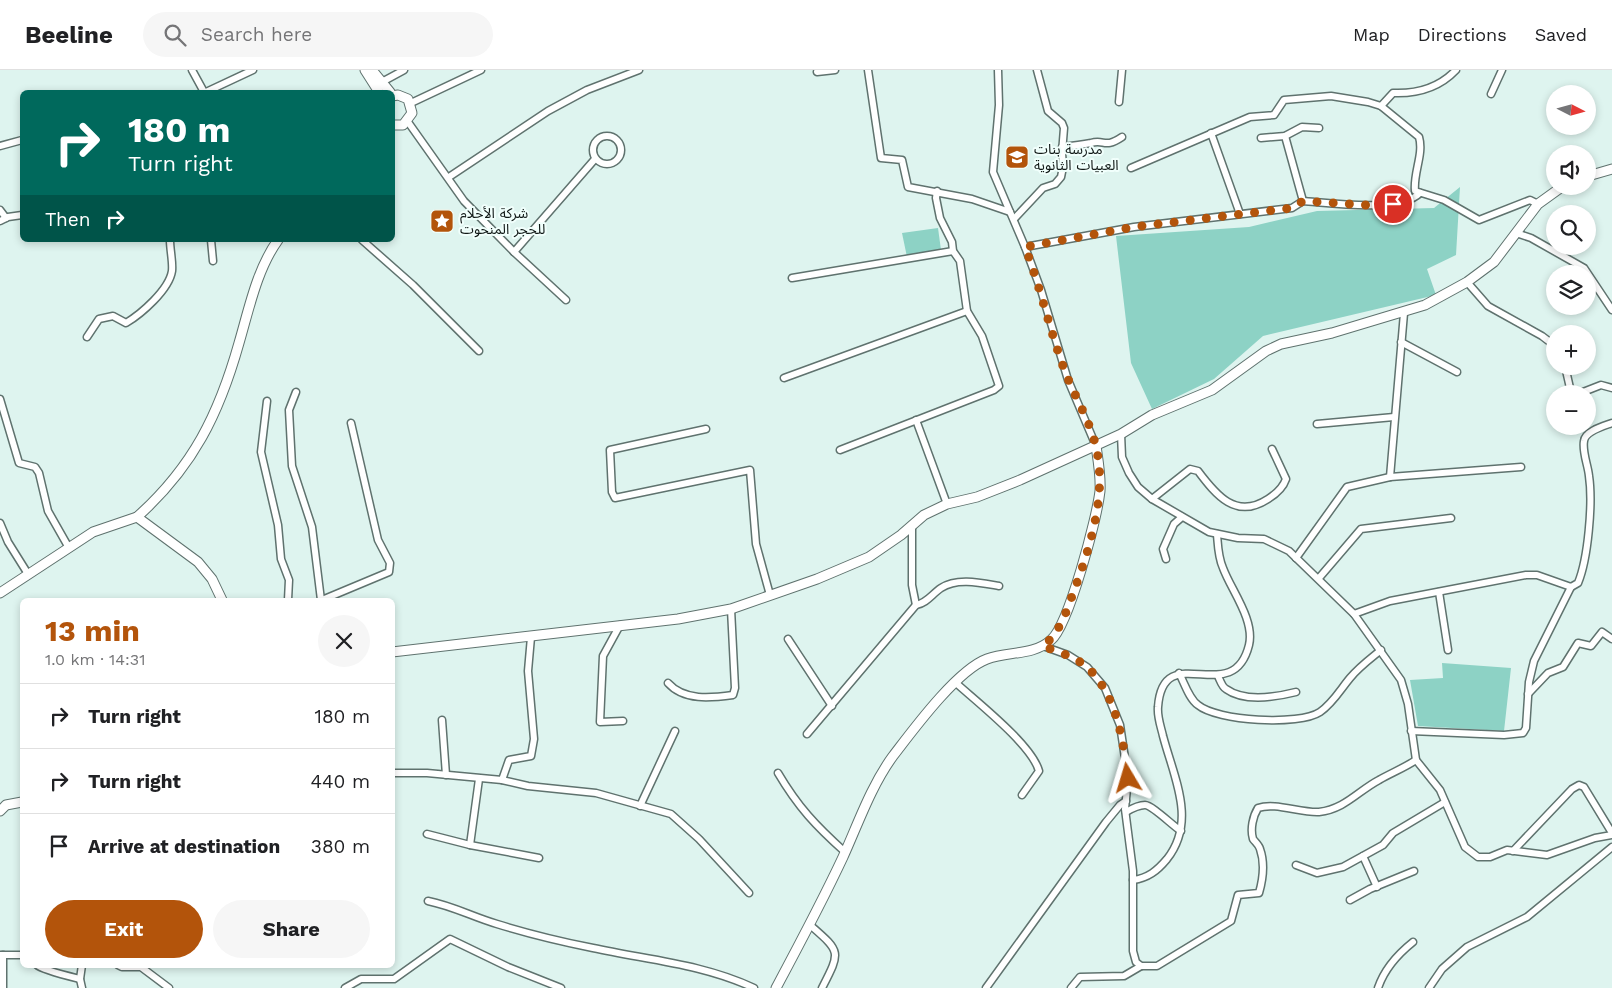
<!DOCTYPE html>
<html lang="en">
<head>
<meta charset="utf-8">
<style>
	:root { --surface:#fff; --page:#f6f6f6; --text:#202124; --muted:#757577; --line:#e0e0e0; --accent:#b3540b }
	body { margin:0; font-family:"Work Sans","Noto Sans Arabic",sans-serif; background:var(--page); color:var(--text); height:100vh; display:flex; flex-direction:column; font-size:19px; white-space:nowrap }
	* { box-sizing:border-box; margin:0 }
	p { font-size:16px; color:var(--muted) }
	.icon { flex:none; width:28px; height:28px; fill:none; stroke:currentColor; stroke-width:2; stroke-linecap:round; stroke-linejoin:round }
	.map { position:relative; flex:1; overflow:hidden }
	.sheet { position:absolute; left:20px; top:528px; width:375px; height:370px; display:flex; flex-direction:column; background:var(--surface); border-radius:8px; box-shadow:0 2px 8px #0003 }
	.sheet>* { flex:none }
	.banner { position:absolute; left:20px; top:20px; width:375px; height:152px; border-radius:8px; box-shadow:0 2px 8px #0003; background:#00695c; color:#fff; overflow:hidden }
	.needle { width:32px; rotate:96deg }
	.tools { position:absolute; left:1546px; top:15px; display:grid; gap:10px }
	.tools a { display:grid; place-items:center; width:50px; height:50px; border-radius:50%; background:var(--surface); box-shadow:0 2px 8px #0003; font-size:25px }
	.pin { position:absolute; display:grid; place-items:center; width:42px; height:42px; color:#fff; margin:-21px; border:2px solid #fff; border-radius:50%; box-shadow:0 1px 5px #0007 }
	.me { position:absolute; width:55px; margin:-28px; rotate:353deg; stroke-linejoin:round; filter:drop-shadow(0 0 4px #0008) }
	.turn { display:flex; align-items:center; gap:18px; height:105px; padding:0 25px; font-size:22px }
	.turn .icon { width:65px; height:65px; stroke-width:2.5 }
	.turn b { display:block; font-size:35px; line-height:42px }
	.then { display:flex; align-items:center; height:48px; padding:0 25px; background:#0003; gap:10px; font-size:19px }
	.round { display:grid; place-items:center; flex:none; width:52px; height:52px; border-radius:26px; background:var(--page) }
	.head { display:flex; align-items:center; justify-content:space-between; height:85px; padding:0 25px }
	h1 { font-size:30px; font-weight:700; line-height:38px; color:var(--accent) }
	.action { display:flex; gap:10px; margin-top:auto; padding:10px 25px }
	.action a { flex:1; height:58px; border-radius:30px; background:var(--accent); color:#fff; font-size:20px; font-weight:700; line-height:58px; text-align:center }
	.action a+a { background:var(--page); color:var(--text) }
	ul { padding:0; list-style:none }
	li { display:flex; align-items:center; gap:15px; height:65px; padding:0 25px; border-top:1px solid var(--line) }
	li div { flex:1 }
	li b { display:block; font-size:19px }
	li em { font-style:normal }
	header { display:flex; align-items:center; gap:30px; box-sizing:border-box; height:70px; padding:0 25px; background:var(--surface); border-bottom:1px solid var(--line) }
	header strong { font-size:24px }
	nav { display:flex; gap:28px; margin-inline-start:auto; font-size:18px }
	.search { width:350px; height:45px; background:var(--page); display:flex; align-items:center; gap:12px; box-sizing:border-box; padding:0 18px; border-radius:28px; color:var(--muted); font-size:19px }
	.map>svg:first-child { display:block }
	.green { fill:#8dd2c5 }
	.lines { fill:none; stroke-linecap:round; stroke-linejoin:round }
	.street-casing { stroke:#5f726e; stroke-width:9 }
	.secondary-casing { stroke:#5f726e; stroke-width:11 }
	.street { stroke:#fff; stroke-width:6 }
	.secondary { stroke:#fff; stroke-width:9 }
	.route { stroke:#b3540b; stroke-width:9; stroke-dasharray:0 16.2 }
	.labels { text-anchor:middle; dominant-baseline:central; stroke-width:4; stroke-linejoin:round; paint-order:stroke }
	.poi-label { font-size:14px; fill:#101816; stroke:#f1fffc; text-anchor:start }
</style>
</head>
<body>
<header>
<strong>Beeline</strong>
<div class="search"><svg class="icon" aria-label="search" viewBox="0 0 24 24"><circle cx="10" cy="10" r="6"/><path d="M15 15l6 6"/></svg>Search here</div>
<nav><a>Map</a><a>Directions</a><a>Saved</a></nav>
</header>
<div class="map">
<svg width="1612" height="918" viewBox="0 0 1612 918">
	<rect width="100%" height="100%" fill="#def4ef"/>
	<g class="green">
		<path d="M1460 117 1456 185 1427 199 1436 225 1263 266 1214 309 1152 339 1131 293 1116 166 1249 157 1317 141 1434 138Z"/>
		<path d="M938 158 941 180 907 187 902 163Z"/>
		<path d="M1442 593 1511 598 1504 661 1418 656 1410 610 1443 608Z"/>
	</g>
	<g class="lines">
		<g class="street-casing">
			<g id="street">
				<path d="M192 0 204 22"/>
				<path d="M868 0 881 88 902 90 908 117 972 129 1010 142"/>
				<path d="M998 0 999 35 993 102 1025 177 1041 220 1068 310 1096 376"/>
				<path d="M817 2 835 0"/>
				<path d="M380 13 404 0"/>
				<path d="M206 22 253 0"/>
				<path d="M1491 24 1502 0"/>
				<path d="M1119 32 1122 0"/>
				<path d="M411 33 481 0"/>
				<path d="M1381 36 1393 23C1417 24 1439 18 1456 0"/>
				<path d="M408 52 464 131 514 182 566 230"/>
				<path d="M1211 63 1240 144"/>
				<circle cx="607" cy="80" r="14"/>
				<path d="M1285 66 1303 131"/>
				<path d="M1261 68 1285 66 1302 57 1319 58"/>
				<path d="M0 76 22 70"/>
				<path d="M1062 77C1072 76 1081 75 1091 73 1105 69 1104 79 1122 67"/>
				<path d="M1131 98 1250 47 1274 45 1284 30 1331 26 1368 32 1381 36 1419 67C1424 84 1413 103 1415 121L1444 130 1479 150 1530 130 1538 134"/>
				<path d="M449 107 548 41 587 20 639 0"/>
				<path d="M0 140 6 148"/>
				<path d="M1014 149 1043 118 1055 114 1061 107 1063 97 1062 83 1064 58 1062 53 1048 41 1037 0"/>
				<path d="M0 151 8 147 22 145"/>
				<path d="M1516 163 1531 168 1584 198 1612 240"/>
				<path d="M211 170 213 191"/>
				<path d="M362 170 413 215 479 281"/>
				<path d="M1025 177 1134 157 1292 138 1303 131C1331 133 1400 143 1420 123"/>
				<path d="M514 182 595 89"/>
				<path d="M792 208 953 181"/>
				<path d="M1467 212 1488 236 1542 266 1555 276"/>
				<path d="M87 267 99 249 113 246 126 253C141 244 169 220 172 201 173 192 170 180 170 170"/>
				<path d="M1401 272 1457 302"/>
				<path d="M1565 296 1570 318 1577 324"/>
				<path d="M784 308 967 241"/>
				<path d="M296 322 289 340 292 396 312 457 321 530"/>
				<path d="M1578 324 1601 315 1612 318"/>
				<path d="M0 329 19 393 35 397 39 403 48 441 69 478"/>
				<path d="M267 331 261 382 278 455 281 489 289 510 288 530"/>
				<path d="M916 350 947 434"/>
				<path d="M1317 354 1394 347"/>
				<path d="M706 359 610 380 612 422 615 428 750 400 756 474 770 525"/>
				<path d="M1121 364 1122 387 1129 403 1138 417 1152 429 1209 462 1238 468 1264 469 1289 481 1354 544 1401 610 1408 634 1416 690 1440 720 1465 777 1478 787H1490L1507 780 1547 785 1595 768 1612 765"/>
				<path d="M840 380 994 320 999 316 982 266 967 241 960 191 953 181 952 172 940 148 936 128 937 121"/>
				<path d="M1390 407 1521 397"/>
				<path d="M1152 429 1190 399 1198 401C1216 425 1236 450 1268 429 1276 424 1283 418 1286 409L1272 379"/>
				<path d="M0 453 8 472 28 504"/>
				<path d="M912 455V515L916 535"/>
				<path d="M1296 488 1347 417 1390 407 1404 243"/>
				<path d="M1166 489 1163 479 1174 454 1182 447"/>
				<path d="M1319 508 1361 459 1451 448"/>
				<path d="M1439 522 1448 580"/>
				<path d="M322 530 389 502 390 493 378 470 351 353"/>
				<path d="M1354 544 1390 531 1526 505H1537L1571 517 1578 513C1588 489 1593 433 1589 406 1588 395 1582 382 1584 371 1585 361 1604 356 1612 353"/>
				<path d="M620 555 603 586 600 652 623 651"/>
				<path d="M788 569 832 636"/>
				<path d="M1043 576 1068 585 1087 597 1105 618 1120 655 1128 708 1125 739 1133 801V881L1136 892 1141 896H1157L1231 851 1238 825 1259 823C1263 809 1265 793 1260 779 1259 775 1255 772 1253 769 1250 759 1253 746 1258 738 1275 732 1300 743 1319 742 1345 739 1358 721 1379 710 1391 703 1404 698 1416 690"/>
				<path d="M1179 603C1184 612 1189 629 1198 635 1217 651 1299 656 1320 642 1333 633 1340 620 1350 608 1359 597 1370 589 1381 580"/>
				<path d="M1218 606C1220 610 1222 617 1226 619 1244 632 1276 627 1296 622"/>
				<path d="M668 613C684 631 711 628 733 625L735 618 731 539"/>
				<path d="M956 613C977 632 1032 675 1039 701L1022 725"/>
				<path d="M1528 624 1548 603 1563 597 1578 573 1591 576 1602 562 1612 569"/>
				<path d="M442 650 446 705"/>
				<path d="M1411 661 1504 665 1523 663 1526 658 1529 612 1534 591 1571 517"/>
				<path d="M807 664 916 535C927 533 932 524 941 518 957 507 982 513 999 516"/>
				<path d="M392 703H427L502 710 528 716 596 723 671 744 699 769 749 823"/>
				<path d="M778 703C798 737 816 756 845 782"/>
				<path d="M502 710 509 690 531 686 534 669 528 601 531 567"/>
				<path d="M640 736 675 661"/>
				<path d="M1126 742C1131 739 1139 735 1145 735 1152 735 1173 756 1181 761"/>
				<path d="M427 764 470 775 539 788"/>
				<path d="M470 775 479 709"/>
				<path d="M1513 781 1572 719 1579 715 1584 717 1612 763"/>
				<path d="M1363 786 1377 817"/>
				<path d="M1296 795 1317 803 1343 797 1383 775 1393 763 1445 732"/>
				<path d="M1133 810C1148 808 1157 801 1167 789 1197 751 1174 708 1163 666 1161 657 1157 647 1158 637 1163 567 1233 640 1249 575 1255 550 1231 520 1223 498 1218 487 1218 476 1217 464"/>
				<path d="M1350 830 1370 819 1414 801"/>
				<path d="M428 831C453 836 473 847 497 854 526 863 563 872 593 878 648 890 703 894 754 918"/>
				<path d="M810 855C841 882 841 881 822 918"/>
				<path d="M1 885H22"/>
				<path d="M37 895C42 900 72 907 80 909"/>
				<path d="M118 895 122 897H141L169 918"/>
				<path d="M3 918V885"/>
				<path d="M82 918 80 909 82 895"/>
				<path d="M345 918 361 909H394L450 869 508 897 561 918"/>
				<path d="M986 918 1106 752 1120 735 1126 731"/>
				<path d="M1071 918 1080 907 1124 906 1141 896"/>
				<path d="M1378 918C1384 900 1398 884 1413 872"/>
				<path d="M1429 918 1442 899 1467 877 1527 847 1612 777"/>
			</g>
		</g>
		<g class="secondary-casing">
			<g id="secondary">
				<path d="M365 0 379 22"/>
				<path d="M372 0 390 22"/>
				<path d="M392 26 398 25 408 29 412 43 403 55H392"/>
				<path d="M1588 106 1612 99"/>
				<path d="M137 447C193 397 219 344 239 273 249 239 257 199 278 170"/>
				<path d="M0 523 93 462 137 447 198 492 212 509 222 530"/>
				<path d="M392 582 678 549 731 539 817 509 869 487 901 465 924 445 947 434 977 427 1020 410 1121 364 1152 345 1212 320 1266 281 1281 274 1332 263 1425 235 1467 212 1494 192 1538 134 1563 116"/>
				<path d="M0 741 6 735 22 732"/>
				<path d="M776 918C799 875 822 832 843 787 858 754 871 716 893 686 913 660 957 600 987 589 1008 581 1033 586 1051 570 1069 555 1097 447 1100 421 1101 406 1098 390 1096 376"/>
			</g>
		</g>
		<use href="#street" class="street"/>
		<use href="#secondary" class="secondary"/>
	</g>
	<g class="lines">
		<path class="route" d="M1128 708C1123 670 1117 626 1088 598 1076 587 1058 582 1043 576 1061 562 1067 539 1075 518 1091 475 1107 422 1096 377 1090 350 1072 322 1063 296 1049 257 1040 216 1025 177L1134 157 1292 138 1303 131 1381 136 1393 134"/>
	</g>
	<defs>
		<g id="school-square" transform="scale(1.25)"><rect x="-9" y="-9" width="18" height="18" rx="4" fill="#b3540b" stroke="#f1fffc"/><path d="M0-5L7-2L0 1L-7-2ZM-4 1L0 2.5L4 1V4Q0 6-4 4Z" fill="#fff"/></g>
		<g id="sight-square" transform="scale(1.25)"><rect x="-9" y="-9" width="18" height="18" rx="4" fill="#b3540b" stroke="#f1fffc"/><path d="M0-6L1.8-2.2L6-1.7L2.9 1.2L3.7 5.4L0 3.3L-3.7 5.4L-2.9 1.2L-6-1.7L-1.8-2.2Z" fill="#fff"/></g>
	</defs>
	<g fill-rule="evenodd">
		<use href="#school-square" x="1017" y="87"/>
		<use href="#sight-square" x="442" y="151"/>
	</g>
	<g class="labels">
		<g class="poi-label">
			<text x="1034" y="79">مدرسة بنات<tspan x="1034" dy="16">العبيات الثانوية</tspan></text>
			<text x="460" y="143">شركة الأحلام<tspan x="460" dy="16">للحجر المنحوت</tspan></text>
		</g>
	</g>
</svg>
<div class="tools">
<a><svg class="needle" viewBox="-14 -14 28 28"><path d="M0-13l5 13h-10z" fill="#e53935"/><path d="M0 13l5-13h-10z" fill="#757577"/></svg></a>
<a><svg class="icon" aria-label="sound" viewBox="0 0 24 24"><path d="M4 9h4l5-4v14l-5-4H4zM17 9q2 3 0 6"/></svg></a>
<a><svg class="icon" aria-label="search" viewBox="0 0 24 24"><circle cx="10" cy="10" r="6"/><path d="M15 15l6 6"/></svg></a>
<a><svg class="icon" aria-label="layers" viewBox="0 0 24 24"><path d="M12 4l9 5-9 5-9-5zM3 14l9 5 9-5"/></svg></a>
<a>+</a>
<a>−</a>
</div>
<div class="pin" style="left:1393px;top:134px;background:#d93025"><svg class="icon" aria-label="arrive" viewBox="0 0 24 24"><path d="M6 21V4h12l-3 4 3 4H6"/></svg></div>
<svg class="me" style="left:1128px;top:708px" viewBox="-20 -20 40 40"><path d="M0-17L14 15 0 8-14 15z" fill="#b3540b" stroke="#fff" stroke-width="4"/></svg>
<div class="banner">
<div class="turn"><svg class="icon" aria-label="right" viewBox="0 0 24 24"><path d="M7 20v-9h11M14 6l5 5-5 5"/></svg><div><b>180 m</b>Turn right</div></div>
<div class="then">Then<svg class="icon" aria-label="right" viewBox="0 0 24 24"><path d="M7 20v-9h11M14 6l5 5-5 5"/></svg></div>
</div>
<section class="sheet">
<div class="head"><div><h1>13 min</h1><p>1.0 km · 14:31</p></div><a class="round"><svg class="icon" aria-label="close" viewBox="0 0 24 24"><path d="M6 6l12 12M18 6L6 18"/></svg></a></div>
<ul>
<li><svg class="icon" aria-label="right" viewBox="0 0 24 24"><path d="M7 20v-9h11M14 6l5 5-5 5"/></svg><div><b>Turn right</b></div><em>180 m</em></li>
<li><svg class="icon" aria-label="right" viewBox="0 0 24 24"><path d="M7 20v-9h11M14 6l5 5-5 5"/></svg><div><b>Turn right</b></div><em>440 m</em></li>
<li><svg class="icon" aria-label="arrive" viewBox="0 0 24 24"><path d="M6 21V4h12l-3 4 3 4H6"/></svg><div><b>Arrive at destination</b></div><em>380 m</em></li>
</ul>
<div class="action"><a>Exit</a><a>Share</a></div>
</section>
</div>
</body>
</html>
